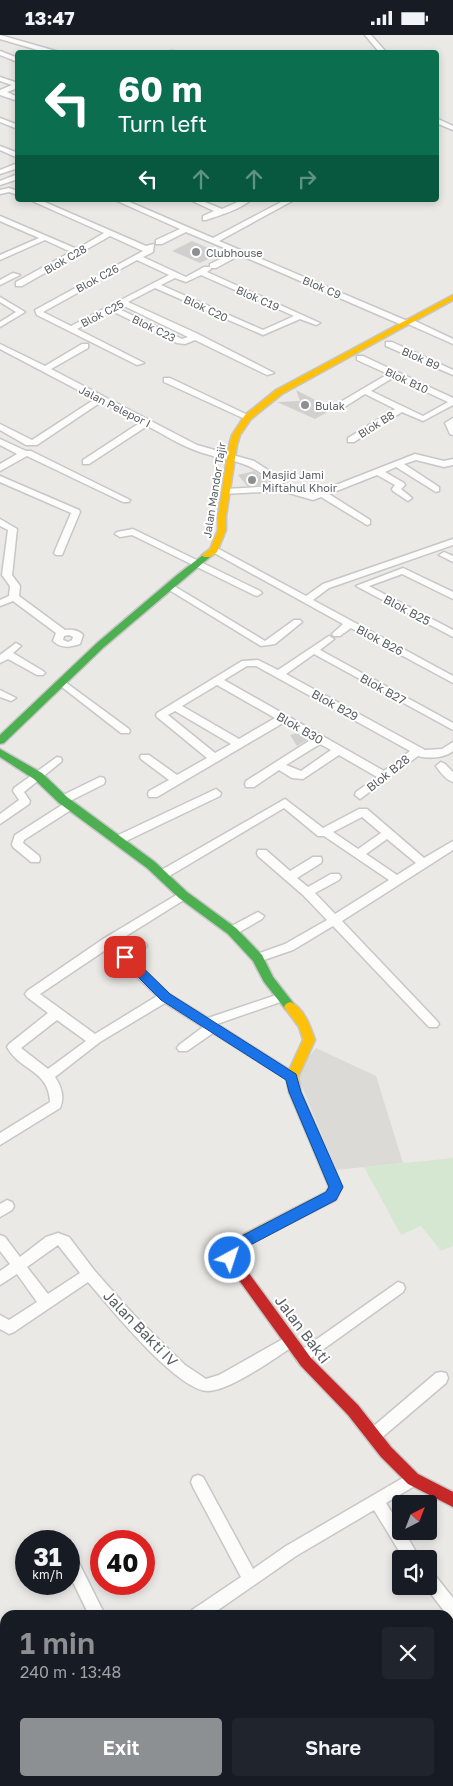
<!DOCTYPE html>
<html lang="en">
<head>
<meta charset="utf-8">
<style>
	:root { --surface:#171b24; --page:#20242c; --text:#f1f3f6; --muted:#9ea1a6; --accent:#8d9092 }
	body { margin:0; font-family:"Golos Text",sans-serif; background:var(--page); color:var(--text); height:100vh; display:flex; flex-direction:column; font-size:19px; white-space:nowrap }
	* { box-sizing:border-box; margin:0 }
	p { font-size:16px; color:var(--muted) }
	.icon { flex:none; width:28px; height:28px; fill:none; stroke:currentColor; stroke-width:2; stroke-linecap:round; stroke-linejoin:round }
	.map { position:relative; flex:1; overflow:hidden }
	.drawer { position:absolute; left:0px; top:1575px; width:454px; height:176px; display:flex; flex-direction:column; background:var(--surface); border-radius:15px 15px 0 0; box-shadow:0 2px 8px #0003 }
	.drawer>* { flex:none }
	.top-card { position:absolute; left:15px; top:15px; width:424px; height:152px; border-radius:5px; box-shadow:0 2px 8px #0003; background:#0b6e4f; color:#fff; overflow:hidden }
	.needle { width:32px; rotate:42deg }
	.fabs { position:absolute; left:392px; top:1460px; display:grid; gap:10px }
	.fabs a { display:grid; place-items:center; width:45px; height:45px; border-radius:5px; background:var(--surface); box-shadow:0 2px 8px #0003; font-size:25px }
	.speed { position:absolute; left:15px; top:1495px; display:flex; gap:10px; font-size:25px; font-weight:700; text-align:center }
	.speed>* { display:grid; place-content:center; width:65px; height:65px; border-radius:50%; background:var(--surface); box-shadow:0 2px 8px #0003; line-height:1 }
	.speed small { font-size:12px; font-weight:400 }
	.speed .limit { border:8px solid #d22; background:#fff; color:#111 }
	.pin { position:absolute; display:grid; place-items:center; width:42px; height:42px; color:#fff; margin:-21px; border-radius:10px; box-shadow:0 2px 8px #0006 }
	.me { position:absolute; width:55px; margin:-28px; rotate:40deg; stroke-linejoin:round; filter:drop-shadow(0 0 4px #0008) }
	.turn { display:flex; align-items:center; gap:18px; height:105px; padding:0 20px; font-size:22px }
	.turn .icon { width:65px; height:65px; stroke-width:2.5 }
	.turn b { display:block; font-size:35px; line-height:42px }
	.lanes { display:flex; align-items:center; height:48px; padding:0 20px; background:#0003; justify-content:center; gap:25px; direction:ltr }
	.lanes .off { opacity:.35 }
	.round { display:grid; place-items:center; flex:none; width:52px; height:52px; border-radius:5px; background:var(--page) }
	.head { display:flex; align-items:center; justify-content:space-between; height:85px; padding:0 20px }
	h1 { font-size:30px; font-weight:600; line-height:38px; color:var(--accent) }
	.button { display:flex; gap:10px; margin-top:auto; padding:10px 20px }
	.button a { flex:1; height:58px; border-radius:5px; background:var(--accent); color:#fff; font-size:20px; font-weight:600; line-height:58px; text-align:center }
	.button a+a { background:var(--page); color:var(--text) }
	.status { display:flex; justify-content:space-between; align-items:center; height:35px; padding:0 25px; background:var(--surface); direction:ltr }
	.status svg { height:14px; fill:currentColor }
	.map>svg:first-child { display:block }
	.industrial { fill:#dcdad7 }
	.green { fill:#d6e7d1 }
	.building { fill:#d2d0cf }
	.lines { fill:none; stroke-linecap:round; stroke-linejoin:round }
	.street-casing { stroke:#c7c7c7; stroke-width:3 }
	.fast-casing { stroke:#c6c6c6; stroke-width:3 }
	.slow-casing { stroke:#c6c6c6; stroke-width:3 }
	.jam-casing { stroke:#c6c6c6; stroke-width:3 }
	.street { fill:#fcfcfb; fill-rule:evenodd }
	.fast { fill:#4caf50; fill-rule:evenodd }
	.slow { fill:#ffc107; fill-rule:evenodd }
	.jam { fill:#c62828; fill-rule:evenodd }
	.route { fill:#1a73e8; stroke:#114b97 }
	.poi-dot { fill:#8d9092; stroke:#fff; stroke-width:2 }
	.labels { text-anchor:middle; dominant-baseline:central; stroke-width:4; stroke-linejoin:round; paint-order:stroke }
	.far-poi-label { font-size:11px; fill:#5b6064; stroke:#fff; text-anchor:start }
	.far-street-label { font-size:11px; fill:#5b6064; stroke:#fff }
	.street-label { font-size:12px; fill:#5b6064; stroke:#fff }
	.near-street-label { font-size:15px; fill:#5b6064; stroke:#fff }
</style>
</head>
<body>
<div class="status"><b>13:47</b><svg viewBox="0 0 49 12"><path d="M0 12V9h3v3zM5 12V6h3v6zM10 12V3h3v9zM15 12V0h3v12zM26 1h20v11H26zM47 4h2v5h-2z"/></svg></div>
<div class="map">
<svg width="453" height="1751" viewBox="0 0 453 1751">
	<rect width="100%" height="100%" fill="#ebe9e6"/>
	<path class="industrial" d="M316 1013 376 1041 403 1128 336 1135 296 1037Z"/>
	<path class="green" d="M453 1123V1211L441 1216 421 1191 401 1200 364 1132Z"/>
	<g class="building">
		<path d="M192 206 220 218 200 228 172 216Z"/>
		<path d="M296 355 333 374 315 384 277 367 300 366Z"/>
		<path d="M254 436 264 443 269 449 247 451 238 440Z"/>
		<path d="M297 698 307 705 297 711 290 700Z"/>
	</g>
	<g class="lines">
		<g class="street-casing">
			<g id="street">
				<path d="M0 0 59 17 60 18H48L0 4Z"/>
				<path d="M365 0H371L387 18H380Z"/>
				<path d="M0 16 18 23V27L0 20Z"/>
				<path d="M171 16 188 18H168Z"/>
				<path d="M0 42 18 48V53L7 57 18 62V66L0 60V55L12 50 0 46Z"/>
				<path d="M0 83 18 90V94L0 87Z"/>
				<path d="M436 83 453 91V95L436 88Z"/>
				<path d="M0 111 18 118V123L0 115Z"/>
				<path d="M18 128V133L0 139V135Z"/>
				<path d="M18 139V144L0 150V146Z"/>
				<path d="M9 153 18 156V160L9 157 0 159V155Z"/>
				<path d="M30 165H40L146 211 154 209 153 217 143 222 186 242 204 232H210L211 234 207 237 320 288 316 290 300 284 263 300 155 253 128 267 196 298 274 338 267 340 195 305 185 309 177 308 112 276 77 294 144 328 137 330 37 280 35 275 143 216 110 201 22 251H16V247L71 217 45 205 0 225V220L39 203 0 186V181L77 214 104 198ZM137 225 169 240 71 291 43 277ZM201 240 294 281 263 295 161 250 175 243 186 247ZM122 270 188 302 182 304 117 273Z"/>
				<path d="M115 165H125L213 203 285 165H294L219 206 405 285 411 284 453 304V309L408 289 402 290 240 220 216 233H210V229L234 217 186 197 162 209H156V205L180 194Z"/>
				<path d="M190 165H200L222 174 242 165H251C238 175 221 180 206 185H203V181L214 176Z"/>
				<path d="M13 238 20 240 0 250V245Z"/>
				<path d="M0 262 25 277 0 292V287L16 277 0 267Z"/>
				<path d="M386 307H392L453 335V340L386 311Z"/>
				<path d="M0 309 45 331 82 309H88V313L51 334 197 410 254 426 274 439 285 451 313 459 415 419 444 426 453 424V430L444 432 416 425 404 429 439 452V456L436 457 396 432 385 437 404 448 405 450 401 454 412 463 408 466 393 456 392 454 395 450 377 440 329 459 370 485V489L367 490 321 462 313 465 282 456 223 459V455L226 454 275 451C248 421 225 428 192 414 176 408 162 398 147 391L89 429H83V425L141 387 101 367 37 410H26L0 395V389L32 405 95 364 0 314Z"/>
				<path d="M357 321H363L453 363V370L423 386 402 377 354 407H348V403L395 374 365 359 343 373H337V369L388 339 357 325ZM394 342 448 367 423 381 371 356Z"/>
				<path d="M164 343H170L252 382 248 384H245L164 347Z"/>
				<path d="M453 383V400L450 399 445 388Z"/>
				<path d="M0 404 26 416H31L130 465 129 467H123L27 421 0 436V429L17 419 0 410Z"/>
				<path d="M0 441 79 475 80 477 62 520H56L54 518 71 478 0 447Z"/>
				<path d="M0 484 17 494 12 540 20 551 19 561 65 595C71 594 79 595 83 600L80 609C70 612 62 614 53 606L56 598 13 566 0 571V565L9 561 10 551 2 540 8 495 0 491ZM69 600 73 602 72 605 68 607 63 605 64 601Z"/>
				<path d="M133 494 260 556 262 558 257 561 254 560 132 500 120 502 115 499 117 497Z"/>
				<path d="M453 504V510L329 553 313 565 453 641V648L351 593 340 601H334L332 599 343 589 209 515 211 513H217L306 561 323 549Z"/>
				<path d="M444 517 453 521V527L439 520Z"/>
				<path d="M403 533 453 557V564L402 539 369 551 453 595V602L356 551Z"/>
				<path d="M169 548 265 606 294 585H300L302 587 275 609 261 611 166 553 164 551Z"/>
				<path d="M329 601 334 604 320 615 453 688V695L314 619 286 639 425 715 442 714 453 707V716C445 723 428 724 418 721L360 764 355 760 356 757 377 742 339 720 303 744 292 743 279 735 254 752H246L245 749 246 746 312 704 283 688 157 762H149L148 759 149 756 169 745 141 724 140 722 141 720H149L177 740 207 723 157 682 156 680 157 678 242 626 258 625 278 635ZM247 631H256L410 716 384 736 224 645ZM217 650 275 683 239 704 182 671ZM175 676 231 709 215 718 168 680ZM320 709 331 715 301 736 286 730Z"/>
				<path d="M16 608 21 611 13 618 43 636 45 638 43 640H37L8 624 0 628V620Z"/>
				<path d="M61 644 129 694 130 696 129 698H121L58 649 56 647Z"/>
				<path d="M0 655 16 663 11 666 0 662Z"/>
				<path d="M57 722 61 723 62 725 61 727 24 757 30 766 29 769 0 789V779L19 765 13 756 14 753Z"/>
				<path d="M441 727 445 729 453 737V747C446 745 440 737 436 731Z"/>
				<path d="M100 742 104 743 105 746 104 749 68 767H74L75 770 74 773 24 805 23 808 39 821 40 824 39 827H31L13 812 12 809 15 800 65 768H59L58 765 59 762Z"/>
				<path d="M216 754 221 758 220 761 122 808H114L113 805 114 802Z"/>
				<path d="M285 764 323 793 359 774H367L424 823 453 806V815L342 886 437 986 439 989 437 992H429L333 891 293 915 258 927 254 926 252 923 254 920 285 909 327 885 303 860 258 821 257 818 258 815H266L290 836 313 822H321L322 825 321 828 297 843 308 852 331 839H339L341 842 339 845 315 858 335 879 389 845 324 801H318L284 773 166 843H158L156 840 158 837ZM362 782 381 798 358 814 333 797ZM387 804 416 828 397 840 366 819Z"/>
				<path d="M183 856 187 857 189 860 187 863 115 908 124 917 137 908H145L147 911 132 923 169 959 208 983 282 958 286 959 288 962 286 965 217 989 296 1039 298 1042 296 1045 292 1047 288 1045 213 998 187 1016H179L177 1013 179 1010 203 992 165 968 100 1007 55 1042C61 1051 65 1062 60 1073L0 1110V1098L50 1067C49 1035 20 1036 7 1012L9 1009 48 978 27 962 25 959 27 956 103 904ZM107 914 157 961 95 999 40 959ZM57 985 86 1006 48 1034 21 1013Z"/>
				<path d="M258 877 264 881 262 884 236 899H228L226 896 228 893Z"/>
				<path d="M7 1165 12 1167 14 1171 12 1175 0 1182V1169Z"/>
				<path d="M58 1198 69 1202 94 1235 133 1279 185 1330 206 1344 219 1340 290 1300 295 1302 297 1306 295 1310C275 1323 230 1356 208 1356 177 1356 109 1271 88 1247L14 1297 9 1299 0 1294V1280L9 1285 37 1267 17 1239 0 1250V1236L10 1229 0 1216V1200L5 1202 20 1222 46 1202ZM58 1210 80 1238 48 1259 27 1232Z"/>
				<path d="M398 1247 403 1249 405 1253 403 1257 307 1326 302 1328 297 1326 295 1322 297 1318Z"/>
				<path d="M441 1337 446 1338 448 1343 446 1348 379 1405 374 1407 369 1405 367 1400 369 1395 436 1338Z"/>
				<path d="M413 1437 418 1439 420 1444 418 1449 386 1468 401 1492V1496H404L420 1524H404L374 1475 296 1521 211 1580H189L192 1575 241 1542 193 1452 191 1447 193 1442 198 1440 203 1442 253 1534 286 1511Z"/>
				<path d="M69 1516 74 1518 105 1580H89L69 1539Z"/>
				<path d="M429 1537 434 1539 453 1563V1583L447 1580 425 1551H429Z"/>
				<path d="M0 1612 5 1614V1635L0 1633Z"/>
				<path d="M5 1702V1726L0 1724V1704Z"/>
				<path d="M13 1746H29L31 1751H15Z"/>
			</g>
		</g>
		<g class="fast-casing">
			<g id="fast">
				<path d="M207 517 212 520 210 522 104 612 4 708 0 709V700L97 608 177 540Z"/>
				<path d="M0 714 42 738 67 762 155 827 187 857 236 893 262 920 273 942 294 969 296 972 294 975H286L264 947 253 926 228 899 179 863 147 833 59 768 34 744 0 722Z"/>
			</g>
		</g>
		<g class="slow-casing">
			<g id="slow">
				<path d="M453 260V265L282 359 251 384 240 400 237 410 226 481V495L217 517 210 522H204L202 520 210 514 218 495V481L229 410 232 400 245 380 276 355Z"/>
				<path d="M290 967C304 972 311 993 315 1005L298 1042 301 1057 342 1152 336 1165 249 1209 244 1207 242 1203 244 1199 326 1157 329 1152 289 1057 286 1042 303 1005 299 992 284 972 286 969Z"/>
			</g>
		</g>
		<g class="jam-casing">
			<path id="jam" d="M249 1197 254 1199 256 1203C251 1212 239 1211 237 1222L311 1323 358 1370 391 1412 418 1439 453 1457V1472L408 1449 381 1422 348 1380 301 1331 223 1223 229 1209Z"/>
		</g>
		<use href="#street" class="street"/>
		<use href="#fast" class="fast"/>
		<use href="#slow" class="slow"/>
		<use href="#jam" class="jam"/>
	</g>
	<path class="route" d="M125 918 129 919 170 959 296 1039 301 1057 343 1152 336 1165 239 1216 235 1227H225C221 1219 224 1214 230 1207L326 1157 329 1152 289 1057 286 1045 161 965 121 925V919Z"/>
	<g class="poi-dot">
		<circle cx="196" cy="217" r="5"/>
		<circle cx="305" cy="370" r="5"/>
		<circle cx="252" cy="445" r="5"/>
	</g>
	<g class="labels">
		<g class="far-poi-label">
			<text x="206" y="217">Clubhouse</text>
			<text x="315" y="370">Bulak</text>
			<text x="262" y="439">Masjid Jami<tspan x="262" dy="13">Miftahul Khoir</tspan></text>
		</g>
		<g class="far-street-label">
			<text transform="translate(65 224) rotate(-30)">Blok C28</text>
			<text transform="translate(97 243) rotate(-28)">Blok C26</text>
			<text transform="translate(322 252) rotate(23)">Blok C9</text>
			<text transform="translate(258 263) rotate(24)">Blok C19</text>
			<text transform="translate(206 273) rotate(25)">Blok C20</text>
			<text transform="translate(102 278) rotate(-27)">Blok C25</text>
			<text transform="translate(154 293) rotate(26)">Blok C23</text>
			<text transform="translate(421 323) rotate(24)">Blok B9</text>
			<text transform="translate(407 345) rotate(25)">Blok B10</text>
			<text transform="translate(115 371) rotate(27)">Jalan Pelepor I</text>
			<text transform="translate(376 389) rotate(-32)">Blok B8</text>
			<text transform="translate(214 455) rotate(-81)">Jalan Mandor Tajir</text>
		</g>
		<g class="street-label">
			<text transform="translate(407 575) rotate(28)">Blok B25</text>
			<text transform="translate(380 605) rotate(28)">Blok B26</text>
			<text transform="translate(383 654) rotate(29)">Blok B27</text>
			<text transform="translate(335 670) rotate(29)">Blok B29</text>
			<text transform="translate(300 693) rotate(30)">Blok B30</text>
			<text transform="translate(388 738) rotate(-38)">Blok B28</text>
		</g>
		<g class="near-street-label">
			<text transform="translate(141 1293) rotate(46)">Jalan Bakti IV</text>
			<text transform="translate(303 1294) rotate(53)">Jalan Bakti</text>
		</g>
	</g>
</svg>
<div class="fabs">
<a><svg class="needle" viewBox="-14 -14 28 28"><path d="M0-13l5 13h-10z" fill="#e53935"/><path d="M0 13l5-13h-10z" fill="#9ea1a6"/></svg></a>
<a><svg class="icon" aria-label="sound" viewBox="0 0 24 24"><path d="M4 9h4l5-4v14l-5-4H4zM17 9q2 3 0 6"/></svg></a>
</div>
<div class="speed"><div>31<small>km/h</small></div><div class="limit">40</div></div>
<div class="pin" style="left:125px;top:922px;background:#d93025"><svg class="icon" aria-label="arrive" viewBox="0 0 24 24"><path d="M6 21V4h12l-3 4 3 4H6"/></svg></div>
<svg class="me" style="left:230px;top:1223px" viewBox="-20 -20 40 40"><circle r="17" fill="#1a73e8" stroke="#fff" stroke-width="3"/><path d="M0-11L8 9 0 5-8 9z" fill="#fff"/></svg>
<div class="top-card">
<div class="turn"><svg class="icon" aria-label="left" viewBox="0 0 24 24"><path d="M17 20v-9H6M10 6l-5 5 5 5"/></svg><div><b>60 m</b>Turn left</div></div>
<div class="lanes"><svg class="icon" aria-label="left" viewBox="0 0 24 24"><path d="M17 20v-9H6M10 6l-5 5 5 5"/></svg><svg class="icon off" aria-label="ahead" viewBox="0 0 24 24"><path d="M12 20V5M6 11l6-6 6 6"/></svg><svg class="icon off" aria-label="ahead" viewBox="0 0 24 24"><path d="M12 20V5M6 11l6-6 6 6"/></svg><svg class="icon off" aria-label="right" viewBox="0 0 24 24"><path d="M7 20v-9h11M14 6l5 5-5 5"/></svg></div>
</div>
<section class="drawer">
<div class="head"><div><h1>1 min</h1><p>240 m · 13:48</p></div><a class="round"><svg class="icon" aria-label="close" viewBox="0 0 24 24"><path d="M6 6l12 12M18 6L6 18"/></svg></a></div>
<div class="button"><a>Exit</a><a>Share</a></div>
</section>
</div>
</body>
</html>
